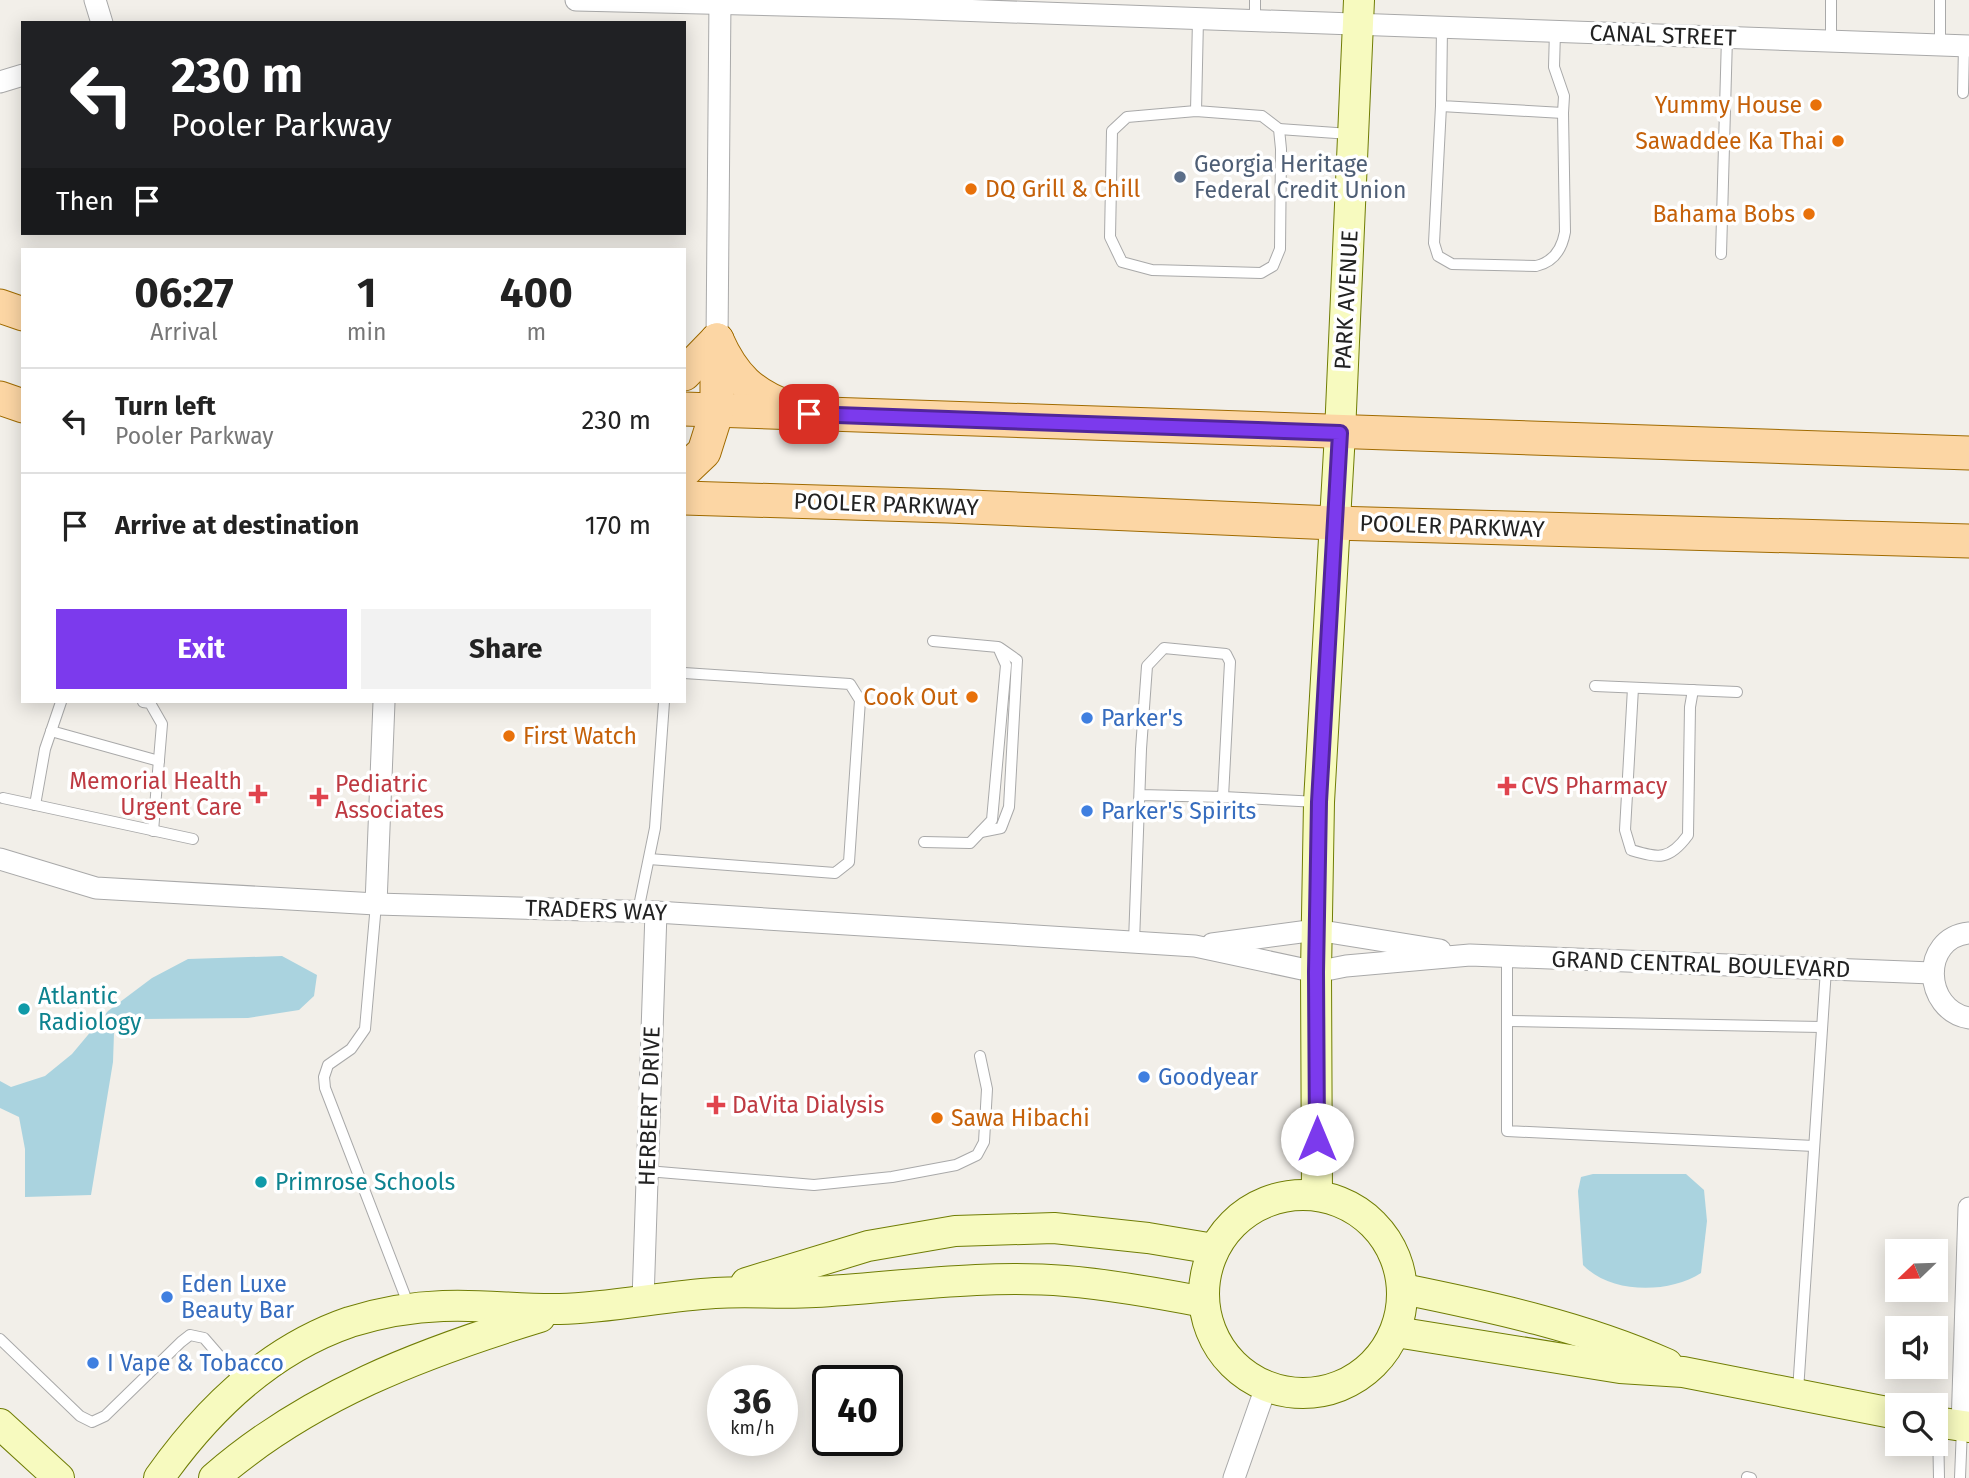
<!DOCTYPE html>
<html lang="en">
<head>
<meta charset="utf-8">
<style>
	:root { --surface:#fff; --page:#f2f2f2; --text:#222; --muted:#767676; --line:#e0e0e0; --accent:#7c3aed }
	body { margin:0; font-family:"Fira Sans",sans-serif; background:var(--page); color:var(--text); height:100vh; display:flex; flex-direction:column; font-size:26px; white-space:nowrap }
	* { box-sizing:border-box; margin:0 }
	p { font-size:23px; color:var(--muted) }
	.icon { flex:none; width:38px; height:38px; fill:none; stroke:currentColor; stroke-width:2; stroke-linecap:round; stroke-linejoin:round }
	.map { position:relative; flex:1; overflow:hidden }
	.details { position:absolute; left:21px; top:248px; width:665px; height:455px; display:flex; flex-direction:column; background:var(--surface); border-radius:0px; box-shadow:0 4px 18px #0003 }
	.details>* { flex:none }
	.guide { position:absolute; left:21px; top:21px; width:665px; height:214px; border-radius:0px; box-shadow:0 4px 18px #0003; background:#202124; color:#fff; overflow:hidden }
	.needle { width:46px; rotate:247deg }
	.tools { position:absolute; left:1885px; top:1239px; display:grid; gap:14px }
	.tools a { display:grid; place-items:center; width:63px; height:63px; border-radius:0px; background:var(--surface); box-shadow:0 4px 18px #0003; font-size:35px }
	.speed { position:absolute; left:707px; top:1365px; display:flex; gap:14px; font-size:35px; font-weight:700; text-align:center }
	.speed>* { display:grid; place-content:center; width:91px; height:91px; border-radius:50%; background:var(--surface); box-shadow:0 4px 18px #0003; line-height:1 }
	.speed small { font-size:18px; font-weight:400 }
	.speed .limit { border:4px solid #111; border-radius:10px; background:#fff; color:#111 }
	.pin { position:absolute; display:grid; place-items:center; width:60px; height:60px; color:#fff; margin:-30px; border-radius:14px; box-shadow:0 4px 10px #0006 }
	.me { position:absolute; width:77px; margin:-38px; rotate:0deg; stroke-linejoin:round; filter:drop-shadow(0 0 5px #0008) }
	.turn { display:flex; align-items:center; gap:24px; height:147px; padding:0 35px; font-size:32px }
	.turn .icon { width:91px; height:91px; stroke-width:2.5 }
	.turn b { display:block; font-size:49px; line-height:60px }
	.then { display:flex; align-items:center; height:66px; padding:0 35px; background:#0003; gap:14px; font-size:26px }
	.eta { display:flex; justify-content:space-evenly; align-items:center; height:119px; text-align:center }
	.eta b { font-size:42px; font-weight:700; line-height:49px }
	.cta { display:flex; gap:14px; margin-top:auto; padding:14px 35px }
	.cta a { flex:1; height:80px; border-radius:0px; background:var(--accent); color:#fff; font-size:28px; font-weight:700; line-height:80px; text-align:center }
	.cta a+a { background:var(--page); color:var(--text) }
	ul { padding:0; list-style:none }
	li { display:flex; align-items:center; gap:21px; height:105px; padding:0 35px; border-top:2px solid var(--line) }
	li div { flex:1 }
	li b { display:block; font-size:26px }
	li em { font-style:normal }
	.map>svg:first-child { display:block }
	.water { fill:#aad3df }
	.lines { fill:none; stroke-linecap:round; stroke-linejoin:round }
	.lane-casing { stroke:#a9a9a9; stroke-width:12 }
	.street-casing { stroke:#a9a9a9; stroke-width:23 }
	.secondary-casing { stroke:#707d05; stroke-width:32 }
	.primary-casing { stroke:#a06b00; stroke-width:35 }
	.lane { stroke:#fff; stroke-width:10 }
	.street { stroke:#fff; stroke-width:21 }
	.secondary { stroke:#f7fabf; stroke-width:30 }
	.primary { stroke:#fcd6a4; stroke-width:33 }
	.route-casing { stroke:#51269a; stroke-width:18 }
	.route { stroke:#7c3aed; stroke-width:12 }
	.food-dot { fill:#e8710a; stroke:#fff; stroke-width:2.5 }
	.service-dot { fill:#5c6f8a; stroke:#fff; stroke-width:2.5 }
	.shop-dot { fill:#3f7fe0; stroke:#fff; stroke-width:2.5 }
	.health-dot { fill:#e0444e; stroke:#fff; stroke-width:2.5 }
	.culture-dot { fill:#0f9aa8; stroke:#fff; stroke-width:2.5 }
	.labels { text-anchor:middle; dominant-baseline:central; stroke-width:7; stroke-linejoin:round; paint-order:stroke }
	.street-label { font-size:23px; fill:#222; stroke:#fff }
	.food-label { font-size:23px; fill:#c56008; stroke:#fff; text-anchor:end }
	.service-label { font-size:23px; fill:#4e5e75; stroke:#fff; text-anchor:start }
	.shop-label { font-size:23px; fill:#366cbe; stroke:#fff; text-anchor:start }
	.health-label { font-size:23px; fill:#be3a42; stroke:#fff; text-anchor:start }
	.culture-label { font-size:23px; fill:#0d838f; stroke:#fff; text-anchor:start }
</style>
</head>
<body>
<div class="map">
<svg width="1969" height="1478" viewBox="0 0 1969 1478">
	<rect width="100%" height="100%" fill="#f2efe9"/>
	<g class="water">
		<path d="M282 956 317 975 314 996 299 1010 248 1018 143 1019 114 1033 113 1062 91 1195 25 1197V1149L19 1117 0 1108V1081L11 1087 45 1076 72 1054 108 1011 152 978 188 959Z"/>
		<path d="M1593 1174H1686L1704 1190 1707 1221 1701 1273C1668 1294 1611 1294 1583 1265L1578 1191 1581 1177Z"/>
	</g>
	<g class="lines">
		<g class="lane-casing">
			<g id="lane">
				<path d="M1255 20V0"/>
				<path d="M1442 27 1441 106 1563 113 1564 96 1554 67 1555 31"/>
				<path d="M1831 41V1"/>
				<path d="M1940 45V1"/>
				<path d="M1963 93 1964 46"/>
				<path d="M1441 106 1434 243 1438 256 1452 264 1536 266C1554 262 1562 249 1565 232L1563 113"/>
				<path d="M1196 111 1262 116 1279 129 1281 149 1280 249 1273 266 1261 273 1152 270 1122 262 1110 237 1112 131 1127 117 1196 111 1198 19"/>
				<path d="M1279 129 1350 134"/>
				<path d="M1721 254 1727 37"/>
				<path d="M1595 686 1737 692"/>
				<path d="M1633 688 1625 830 1631 850C1659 858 1669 861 1688 835L1690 707 1693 690"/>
				<path d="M143 702 150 703 162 724 153 831"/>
				<path d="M51 731 159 761"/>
				<path d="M1223 797 1318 802"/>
				<path d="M3 798 193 839"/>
				<path d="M35 805 45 749 61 702"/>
				<path d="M981 832 1001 828 1009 807 1017 660 1000 648"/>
				<path d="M924 842 970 843 992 820 1006 665 998 647 933 641"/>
				<path d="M649 859 835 873 849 862 860 700 850 684 684 673"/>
				<path d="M376 904 365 1029 351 1049 328 1065 324 1077 325 1088 409 1306"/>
				<path d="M638 911 655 828 664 702"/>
				<path d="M1134 942 1141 749 1147 666 1164 648 1226 654 1230 662 1223 797 1140 795"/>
				<path d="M1507 957V1131L1814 1146"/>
				<path d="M1508 1021 1822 1027"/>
				<path d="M647 1171 814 1185 892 1177 956 1165 977 1155 984 1142 987 1089 980 1056"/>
				<path d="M0 1339 80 1416 92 1422 105 1416 181 1342 190 1335 204 1338 243 1383"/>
				<path d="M1798 1391 1826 969"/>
				<path d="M1938 1425 1939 1478"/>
				<path d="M1747 1477 1751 1478"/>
				<path d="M1960 1478 1962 1428"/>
			</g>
		</g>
		<g class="street-casing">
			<g id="street">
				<path d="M95 0 102 23"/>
				<path d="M576 0 902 8 1969 46"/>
				<path d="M0 82 23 75"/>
				<path d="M717 340 720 0"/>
				<path d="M0 859 96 888 376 904 656 912 1195 946 1316 972 1346 966 1470 955 1932 973"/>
				<path d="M376 904 384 702"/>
				<path d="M1969 933C1920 938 1923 1010 1969 1018"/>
				<path d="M1212 944 1316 930 1440 950"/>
				<path d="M643 1300 656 912"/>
				<path d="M1962 1427 1969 1208"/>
				<path d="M1234 1478 1266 1387"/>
			</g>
		</g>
		<g class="secondary-casing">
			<g id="secondary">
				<circle cx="1303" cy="1294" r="99"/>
				<path d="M1317 1195 1316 972 1319 802 1340 433 1359 0"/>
				<path d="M746 1283 868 1246 955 1231 1054 1228 1148 1238 1214 1249"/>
				<path d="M1403 1289C1492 1307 1584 1327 1667 1364"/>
				<path d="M1396 1332 1620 1368 1683 1372 1897 1414"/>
				<path d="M1936 1422 1969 1427"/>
				<path d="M0 1424 59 1478"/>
				<path d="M159 1478C207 1410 268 1350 350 1322 379 1313 412 1307 443 1306 482 1304 521 1310 560 1309 612 1308 663 1296 715 1293 748 1291 782 1294 815 1292 898 1287 983 1274 1066 1281 1112 1285 1158 1293 1204 1302"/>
				<path d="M214 1478C308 1396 422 1353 540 1317"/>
			</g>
		</g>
		<g class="primary-casing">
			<g id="primary">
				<path d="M0 306 23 314"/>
				<path d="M717 340C733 376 752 395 790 408"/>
				<path d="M684 374 717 340"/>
				<path d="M0 398 23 406"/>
				<path d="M684 409 1969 453"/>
				<path d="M684 471 704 452 717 411V340"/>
				<path d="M684 498 948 506 1334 523 1969 541"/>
			</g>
		</g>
		<use href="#lane" class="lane"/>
		<use href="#street" class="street"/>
		<use href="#secondary" class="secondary"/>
		<use href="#primary" class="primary"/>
	</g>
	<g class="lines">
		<g class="route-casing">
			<path id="route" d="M809 414 1340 433 1319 802 1316 972 1317 1139"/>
		</g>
		<use href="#route" class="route"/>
	</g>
	<g class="food-dot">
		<circle cx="1816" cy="105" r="7"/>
		<circle cx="1838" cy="141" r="7"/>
		<circle cx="971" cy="189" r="7"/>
		<circle cx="1809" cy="214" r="7"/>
		<circle cx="972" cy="697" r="7"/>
		<circle cx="509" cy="736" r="7"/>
		<circle cx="937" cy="1118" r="7"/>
	</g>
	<circle class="service-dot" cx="1180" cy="177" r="7"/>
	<g class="shop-dot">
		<circle cx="1087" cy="718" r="7"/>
		<circle cx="1087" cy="811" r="7"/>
		<circle cx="1144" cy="1077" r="7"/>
		<circle cx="167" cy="1297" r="7"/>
		<circle cx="93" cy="1363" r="7"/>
	</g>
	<g class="health-dot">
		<path d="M1503.5 775.5h7v7h7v7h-7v7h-7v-7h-7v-7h7z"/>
		<path d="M254.5 783.5h7v7h7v7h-7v7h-7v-7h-7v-7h7z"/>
		<path d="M315.5 786.5h7v7h7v7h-7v7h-7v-7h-7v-7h7z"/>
		<path d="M712.5 1094.5h7v7h7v7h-7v7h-7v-7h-7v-7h7z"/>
	</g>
	<g class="culture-dot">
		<circle cx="24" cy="1009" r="7"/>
		<circle cx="261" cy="1182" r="7"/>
	</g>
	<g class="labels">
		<g class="street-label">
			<text transform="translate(1663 35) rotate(2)">CANAL STREET</text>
			<text transform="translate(1346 300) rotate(-87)">PARK AVENUE</text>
			<text transform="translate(886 504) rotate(2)">POOLER PARKWAY</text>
			<text transform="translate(1452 526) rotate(2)">POOLER PARKWAY</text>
			<text transform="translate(596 910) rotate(2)">TRADERS WAY</text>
			<text transform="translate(1701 964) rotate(2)">GRAND CENTRAL BOULEVARD</text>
			<text transform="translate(649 1106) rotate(-88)">HERBERT DRIVE</text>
		</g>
		<g class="food-label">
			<text x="1802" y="105">Yummy House</text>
			<text x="1824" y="141">Sawaddee Ka Thai</text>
			<text x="985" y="189" text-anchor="start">DQ Grill &amp; Chill</text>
			<text x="1795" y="214">Bahama Bobs</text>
			<text x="958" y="697">Cook Out</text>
			<text x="523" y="736" text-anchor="start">First Watch</text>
			<text x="951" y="1118" text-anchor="start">Sawa Hibachi</text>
		</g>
		<g class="service-label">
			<text x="1194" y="164">Georgia Heritage<tspan x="1194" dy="26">Federal Credit Union</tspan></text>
		</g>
		<g class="shop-label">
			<text x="1101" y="718">Parker's</text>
			<text x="1101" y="811">Parker's Spirits</text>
			<text x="1158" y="1077">Goodyear</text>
			<text x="181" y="1284">Eden Luxe<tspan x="181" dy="26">Beauty Bar</tspan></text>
			<text x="107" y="1363">I Vape &amp; Tobacco</text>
		</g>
		<g class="health-label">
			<text x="242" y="781" text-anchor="end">Memorial Health<tspan x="242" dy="26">Urgent Care</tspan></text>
			<text x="335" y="784">Pediatric<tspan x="335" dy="26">Associates</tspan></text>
			<text x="1521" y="786">CVS Pharmacy</text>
			<text x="732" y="1105">DaVita Dialysis</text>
		</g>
		<g class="culture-label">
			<text x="38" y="996">Atlantic<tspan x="38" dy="26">Radiology</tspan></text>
			<text x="275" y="1182">Primrose Schools</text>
		</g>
	</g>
</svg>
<div class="tools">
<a><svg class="needle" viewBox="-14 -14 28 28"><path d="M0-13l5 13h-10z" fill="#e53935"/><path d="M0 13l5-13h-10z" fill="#767676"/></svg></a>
<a><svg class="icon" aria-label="sound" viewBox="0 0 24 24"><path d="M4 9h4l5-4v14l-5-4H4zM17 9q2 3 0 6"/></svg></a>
<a><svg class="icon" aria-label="search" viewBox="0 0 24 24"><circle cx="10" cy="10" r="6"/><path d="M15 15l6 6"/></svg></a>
</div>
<div class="speed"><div>36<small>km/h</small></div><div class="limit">40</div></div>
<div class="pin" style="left:809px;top:414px;background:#d93025"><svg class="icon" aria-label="arrive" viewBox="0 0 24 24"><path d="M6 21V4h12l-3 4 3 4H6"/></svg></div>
<svg class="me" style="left:1317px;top:1139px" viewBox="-20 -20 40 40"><circle r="19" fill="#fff"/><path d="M0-13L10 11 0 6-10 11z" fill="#7c3aed"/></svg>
<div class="guide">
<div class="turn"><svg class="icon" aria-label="left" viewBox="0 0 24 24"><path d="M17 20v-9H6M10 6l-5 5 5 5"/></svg><div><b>230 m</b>Pooler Parkway</div></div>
<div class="then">Then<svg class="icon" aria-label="arrive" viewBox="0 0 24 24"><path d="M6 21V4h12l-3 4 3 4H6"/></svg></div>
</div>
<section class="details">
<div class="eta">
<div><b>06:27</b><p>Arrival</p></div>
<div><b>1</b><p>min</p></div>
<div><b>400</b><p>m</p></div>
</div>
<ul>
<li><svg class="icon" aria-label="left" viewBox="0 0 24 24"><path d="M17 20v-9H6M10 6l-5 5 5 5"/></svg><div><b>Turn left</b><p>Pooler Parkway</p></div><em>230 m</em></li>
<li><svg class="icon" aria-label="arrive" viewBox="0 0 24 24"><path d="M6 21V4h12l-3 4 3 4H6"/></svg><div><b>Arrive at destination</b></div><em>170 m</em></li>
</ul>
<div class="cta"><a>Exit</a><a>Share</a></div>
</section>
</div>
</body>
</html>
